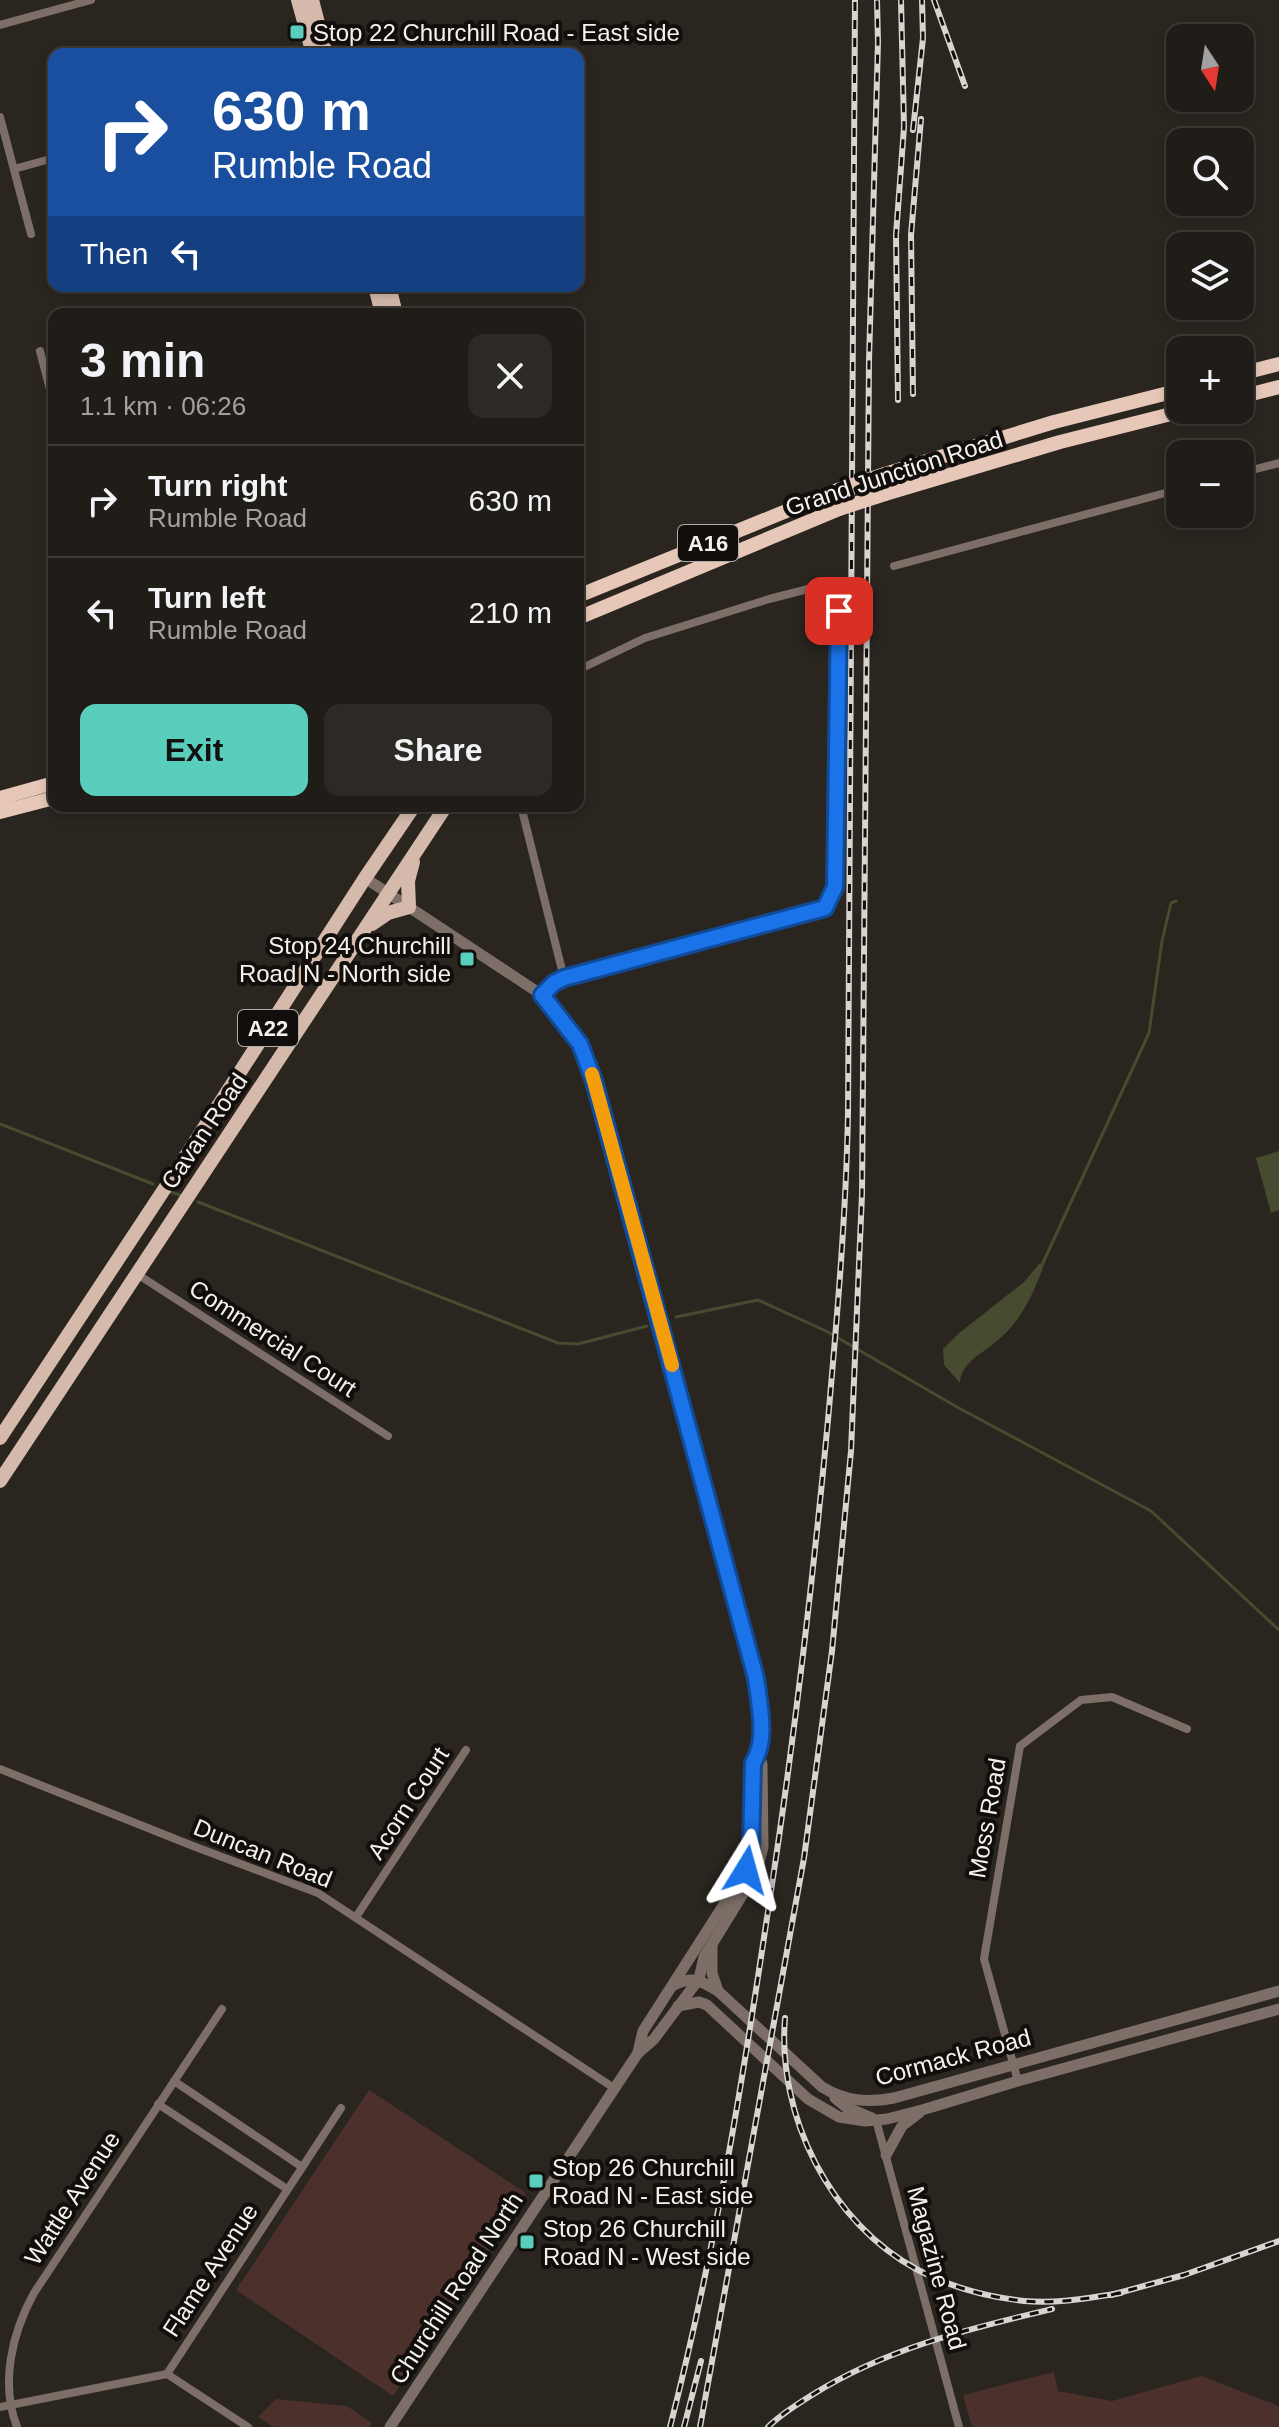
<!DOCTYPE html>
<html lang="en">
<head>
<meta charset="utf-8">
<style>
	:root { --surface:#201c17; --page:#2d2924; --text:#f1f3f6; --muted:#a2a1a1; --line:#3d3a36; --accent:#5acebc }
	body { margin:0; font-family:Helvetica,sans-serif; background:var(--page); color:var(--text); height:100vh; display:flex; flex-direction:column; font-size:30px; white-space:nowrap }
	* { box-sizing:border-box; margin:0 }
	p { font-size:26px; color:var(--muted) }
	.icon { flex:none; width:44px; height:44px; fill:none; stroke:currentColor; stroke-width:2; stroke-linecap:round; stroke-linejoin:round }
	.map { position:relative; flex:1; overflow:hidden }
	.sheet { position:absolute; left:48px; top:308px; width:536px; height:504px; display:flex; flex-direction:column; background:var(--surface); border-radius:16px; box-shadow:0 4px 12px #0003,0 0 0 2px var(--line) }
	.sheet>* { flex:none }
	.hud { position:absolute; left:48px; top:48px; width:536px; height:244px; border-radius:16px; box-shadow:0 4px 12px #0003,0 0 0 2px var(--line); background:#1a4fa0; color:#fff; overflow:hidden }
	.needle { width:52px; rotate:168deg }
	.controls { position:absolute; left:1166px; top:24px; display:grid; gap:16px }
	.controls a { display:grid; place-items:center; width:88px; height:88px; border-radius:16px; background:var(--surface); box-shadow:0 4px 12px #0003,0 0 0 2px var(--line); font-size:40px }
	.pin { position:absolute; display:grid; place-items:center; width:68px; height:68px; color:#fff; margin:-34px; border-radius:16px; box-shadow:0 4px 12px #0006 }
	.me { position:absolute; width:88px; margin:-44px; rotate:8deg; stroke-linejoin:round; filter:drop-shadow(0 0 6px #0008) }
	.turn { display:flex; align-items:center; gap:28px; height:168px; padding:0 32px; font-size:36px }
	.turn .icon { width:104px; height:104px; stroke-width:2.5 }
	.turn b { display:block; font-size:56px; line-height:68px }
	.then { display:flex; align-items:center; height:76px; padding:0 32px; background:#0003; gap:16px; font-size:30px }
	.round { display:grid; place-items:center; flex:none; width:84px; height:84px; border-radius:16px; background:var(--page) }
	.headline { display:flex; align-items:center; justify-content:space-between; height:136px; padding:0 32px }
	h1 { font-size:48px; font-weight:700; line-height:60px }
	.action { display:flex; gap:16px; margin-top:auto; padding:16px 32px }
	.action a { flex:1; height:92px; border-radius:16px; background:var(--accent); color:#111; font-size:32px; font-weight:700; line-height:92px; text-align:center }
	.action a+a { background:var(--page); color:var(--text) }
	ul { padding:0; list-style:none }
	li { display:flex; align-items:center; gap:24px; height:112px; padding:0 32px; border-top:2px solid var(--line) }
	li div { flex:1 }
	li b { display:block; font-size:30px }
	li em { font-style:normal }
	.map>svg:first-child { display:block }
	.green { fill:#4b302c }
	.water { fill:#474b2f }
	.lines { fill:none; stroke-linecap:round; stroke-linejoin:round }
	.stream { stroke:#474b2f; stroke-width:3 }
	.minor { stroke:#7d6f68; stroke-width:8 }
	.tertiary { stroke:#7d6f68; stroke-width:11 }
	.primary { stroke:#d5baab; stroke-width:14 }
	.trunk { stroke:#e7c8b8; stroke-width:14 }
	.rail-casing { stroke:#d8d5d1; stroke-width:6 }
	.rail { stroke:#110e0c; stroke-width:3; stroke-dasharray:9; stroke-linecap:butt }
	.trunk-bridge { stroke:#e7c8b8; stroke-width:14 }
	.route-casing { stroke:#114b97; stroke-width:20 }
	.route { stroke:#1a73e8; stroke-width:14 }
	.slow { stroke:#f59e0b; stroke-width:14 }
	.poi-dot { fill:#5acebc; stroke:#110e0c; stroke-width:3 }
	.labels { text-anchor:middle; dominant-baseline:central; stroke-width:8; stroke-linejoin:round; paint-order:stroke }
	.shield { fill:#110e0c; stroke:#b1aeaa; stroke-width:2 }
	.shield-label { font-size:22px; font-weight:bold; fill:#f5f2ee }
	.poi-label { font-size:24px; fill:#f5f2ee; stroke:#110e0c; text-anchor:start }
	.street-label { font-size:24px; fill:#f5f2ee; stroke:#110e0c }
</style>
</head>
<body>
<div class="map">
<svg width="1279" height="2427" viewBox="0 0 1279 2427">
	<rect width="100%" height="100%" fill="#2a251f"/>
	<g class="green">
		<path d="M369 2090 526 2193 393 2396 236 2290Z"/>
		<path d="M1054 2372 1058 2391 1112 2401 1201 2376 1279 2406V2427H972L963 2395Z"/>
		<path d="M276 2399 347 2406 372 2423 369 2427H273L258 2417Z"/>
	</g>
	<g class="water">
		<path d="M1279 1151V1210L1271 1213 1256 1158Z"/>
		<path d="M1039 1264 1044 1265C1032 1297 1020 1324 992 1345 978 1356 961 1364 960 1383L944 1365 943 1349 958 1334 1024 1282Z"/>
	</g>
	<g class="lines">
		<g class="stream">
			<path d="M0 1124 153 1184"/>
			<path d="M168 1191 180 1195"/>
			<path d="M198 1202 558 1343 578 1344 647 1326"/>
			<path d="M1042 1265 1149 1033 1162 941 1171 903 1176 901"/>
			<path d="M676 1317 758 1300 826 1331 957 1407 1151 1511 1279 1630"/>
		</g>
		<g class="minor">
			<path d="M0 25 91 0"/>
			<path d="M0 117 31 234"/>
			<path d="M14 169 54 158"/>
			<path d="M40 351 54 405"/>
			<path d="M1240 473 1279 463"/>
			<path d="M894 566 1180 489"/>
			<path d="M521 806 564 978"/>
			<path d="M542 995 554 983 564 978 825 908 835 887 840 581 769 599 645 638 578 670"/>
			<path d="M137 1274 388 1436"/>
			<path d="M0 1769 193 1846 318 1893 614 2088"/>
			<path d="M356 1917 466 1750"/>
			<path d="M174 2081 302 2167"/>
			<path d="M1018 2081 984 1959 1020 1746 1081 1700 1112 1697 1187 1729"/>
			<path d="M158 2104 287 2189"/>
			<path d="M876 2120 959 2427"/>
			<path d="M0 2407 167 2374"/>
			<path d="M17 2427C0 2383 12 2333 34 2293L222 2009"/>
			<path d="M248 2427 167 2374 341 2108"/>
		</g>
		<g class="tertiary">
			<path d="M365 878 542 995 580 1044 594 1081 756 1678 761 1718 759 1754 762 1764 763 1847 757 1871 704 1957 699 1979 654 2039 638 2053 390 2427"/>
			<path d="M712 1946V1973L718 1991"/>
			<path d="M674 1985C693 1976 700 1980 718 1991L822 2087C845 2101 867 2103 894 2098L1279 1991"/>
			<path d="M678 2006 699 2002 707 2005 808 2099 839 2117 865 2121 887 2119 922 2110 1018 2081 1279 2009"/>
			<path d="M638 2052 643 2031 746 1870 751 1850 753 1763 759 1754"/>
			<path d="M835 2098 846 2107 872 2118"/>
			<path d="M886 2155 902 2126 919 2113"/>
		</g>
		<g class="primary">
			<path d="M298 0 313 54"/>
			<path d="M312 0 326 54"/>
			<path d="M375 286 382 314"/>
			<path d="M389 286 396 314"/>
			<path d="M372 924 388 913 409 907 408 881 413 862"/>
			<path d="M0 1438 171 1179 365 878 414 806"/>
			<path d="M0 1481 446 806"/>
		</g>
		<g class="trunk">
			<path d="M1240 374 1279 364"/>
			<path d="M1240 397 1279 387"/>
			<path d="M885 474 1054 422 1180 390"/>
			<path d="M885 494 1060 442 1187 410"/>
			<path d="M578 596 838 490"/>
			<path d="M578 618 839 509"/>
			<path d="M0 798 54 783"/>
			<path d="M0 812 54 798"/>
		</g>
		<g class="rail-casing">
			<g id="rail">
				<path d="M934 0 965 86"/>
				<path d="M913 130 923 38 922 0"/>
				<path d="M913 394 911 235 921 119"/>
				<path d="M898 400 896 235 904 127 901 0"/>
				<path d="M785 2018C777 2116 830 2223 918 2270 950 2287 988 2297 1024 2301 1057 2304 1089 2298 1121 2293"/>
				<path d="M1111 2295 1184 2275 1279 2241"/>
				<path d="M670 2427C720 2233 750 2035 779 1837 799 1698 815 1559 828 1420 837 1318 846 1216 848 1114L855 0"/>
				<path d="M684 2427 701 2361"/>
				<path d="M700 2427 804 1858 832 1651 851 1451 862 1194 869 361 878 42 877 0"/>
				<path d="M768 2427C781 2414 796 2405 812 2395 887 2348 968 2329 1052 2309"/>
			</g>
		</g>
		<use href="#rail" class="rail"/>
		<g class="trunk-bridge">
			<path d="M838 490 885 474"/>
			<path d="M839 509 885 494"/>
		</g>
	</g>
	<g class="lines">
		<g class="route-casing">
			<path id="route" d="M746 1870 751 1850 753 1763C768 1740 759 1704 756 1678L594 1081 580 1044 542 995 554 983 564 978 825 908 835 887 839 611"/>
		</g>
		<use href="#route" class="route"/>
		<path class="slow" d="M592 1074 672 1365"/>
	</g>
	<g class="poi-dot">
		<rect x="289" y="24" width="16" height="16" rx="4"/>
		<rect x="459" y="951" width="16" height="16" rx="4"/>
		<rect x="528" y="2173" width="16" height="16" rx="4"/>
		<rect x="519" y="2234" width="16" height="16" rx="4"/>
	</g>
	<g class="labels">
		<g class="shield">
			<rect x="678" y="525" width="60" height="36" rx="6"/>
			<rect x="238" y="1010" width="60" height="36" rx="6"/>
		</g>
		<g class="shield-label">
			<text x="708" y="543">A16</text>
			<text x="268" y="1028">A22</text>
		</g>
		<g class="poi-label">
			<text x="313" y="32">Stop 22 Churchill Road - East side</text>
			<text x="451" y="945" text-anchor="end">Stop 24 Churchill<tspan x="451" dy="28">Road N - North side</tspan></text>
			<text x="552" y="2167">Stop 26 Churchill<tspan x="552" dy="28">Road N - East side</tspan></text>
			<text x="543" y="2228">Stop 26 Churchill<tspan x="543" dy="28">Road N - West side</tspan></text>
		</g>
		<g class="street-label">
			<text transform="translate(894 473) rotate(-18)">Grand Junction Road</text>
			<text transform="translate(204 1131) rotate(-56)">Cavan Road</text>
			<text transform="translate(273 1338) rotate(33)">Commercial Court</text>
			<text transform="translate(408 1803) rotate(-57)">Acorn Court</text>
			<text transform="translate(987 1818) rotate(-80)">Moss Road</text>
			<text transform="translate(263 1853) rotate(22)">Duncan Road</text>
			<text transform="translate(953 2057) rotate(-15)">Cormack Road</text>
			<text transform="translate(72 2198) rotate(-57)">Wattle Avenue</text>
			<text transform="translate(937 2268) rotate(75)">Magazine Road</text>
			<text transform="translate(210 2270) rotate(-57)">Flame Avenue</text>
			<text transform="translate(456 2288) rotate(-57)">Churchill Road North</text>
		</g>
	</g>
</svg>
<div class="controls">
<a><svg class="needle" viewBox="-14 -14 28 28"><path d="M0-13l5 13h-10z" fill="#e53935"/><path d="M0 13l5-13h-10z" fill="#a2a1a1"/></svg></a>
<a><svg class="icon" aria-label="search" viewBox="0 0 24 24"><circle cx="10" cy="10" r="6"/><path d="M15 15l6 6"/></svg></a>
<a><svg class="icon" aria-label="layers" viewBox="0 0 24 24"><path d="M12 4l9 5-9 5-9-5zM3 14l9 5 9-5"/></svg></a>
<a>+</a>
<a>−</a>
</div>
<div class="pin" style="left:839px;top:611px;background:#d93025"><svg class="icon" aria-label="arrive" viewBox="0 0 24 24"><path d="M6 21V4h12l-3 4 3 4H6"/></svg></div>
<svg class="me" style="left:746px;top:1870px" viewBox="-20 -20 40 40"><path d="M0-17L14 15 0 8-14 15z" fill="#1a73e8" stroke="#fff" stroke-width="4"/></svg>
<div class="hud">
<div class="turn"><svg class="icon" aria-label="right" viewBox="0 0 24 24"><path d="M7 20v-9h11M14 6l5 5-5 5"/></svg><div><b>630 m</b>Rumble Road</div></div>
<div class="then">Then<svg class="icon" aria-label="left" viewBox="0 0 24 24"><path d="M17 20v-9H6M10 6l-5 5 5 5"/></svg></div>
</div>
<section class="sheet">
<div class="headline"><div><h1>3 min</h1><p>1.1 km · 06:26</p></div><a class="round"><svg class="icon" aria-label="close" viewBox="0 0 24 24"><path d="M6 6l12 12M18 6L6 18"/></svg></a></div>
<ul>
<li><svg class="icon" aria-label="right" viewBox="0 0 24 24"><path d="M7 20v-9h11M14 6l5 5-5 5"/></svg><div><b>Turn right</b><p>Rumble Road</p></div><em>630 m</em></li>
<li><svg class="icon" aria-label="left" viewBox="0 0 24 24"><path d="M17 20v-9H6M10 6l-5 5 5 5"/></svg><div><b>Turn left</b><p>Rumble Road</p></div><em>210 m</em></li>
</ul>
<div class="action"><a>Exit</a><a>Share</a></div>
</section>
</div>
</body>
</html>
